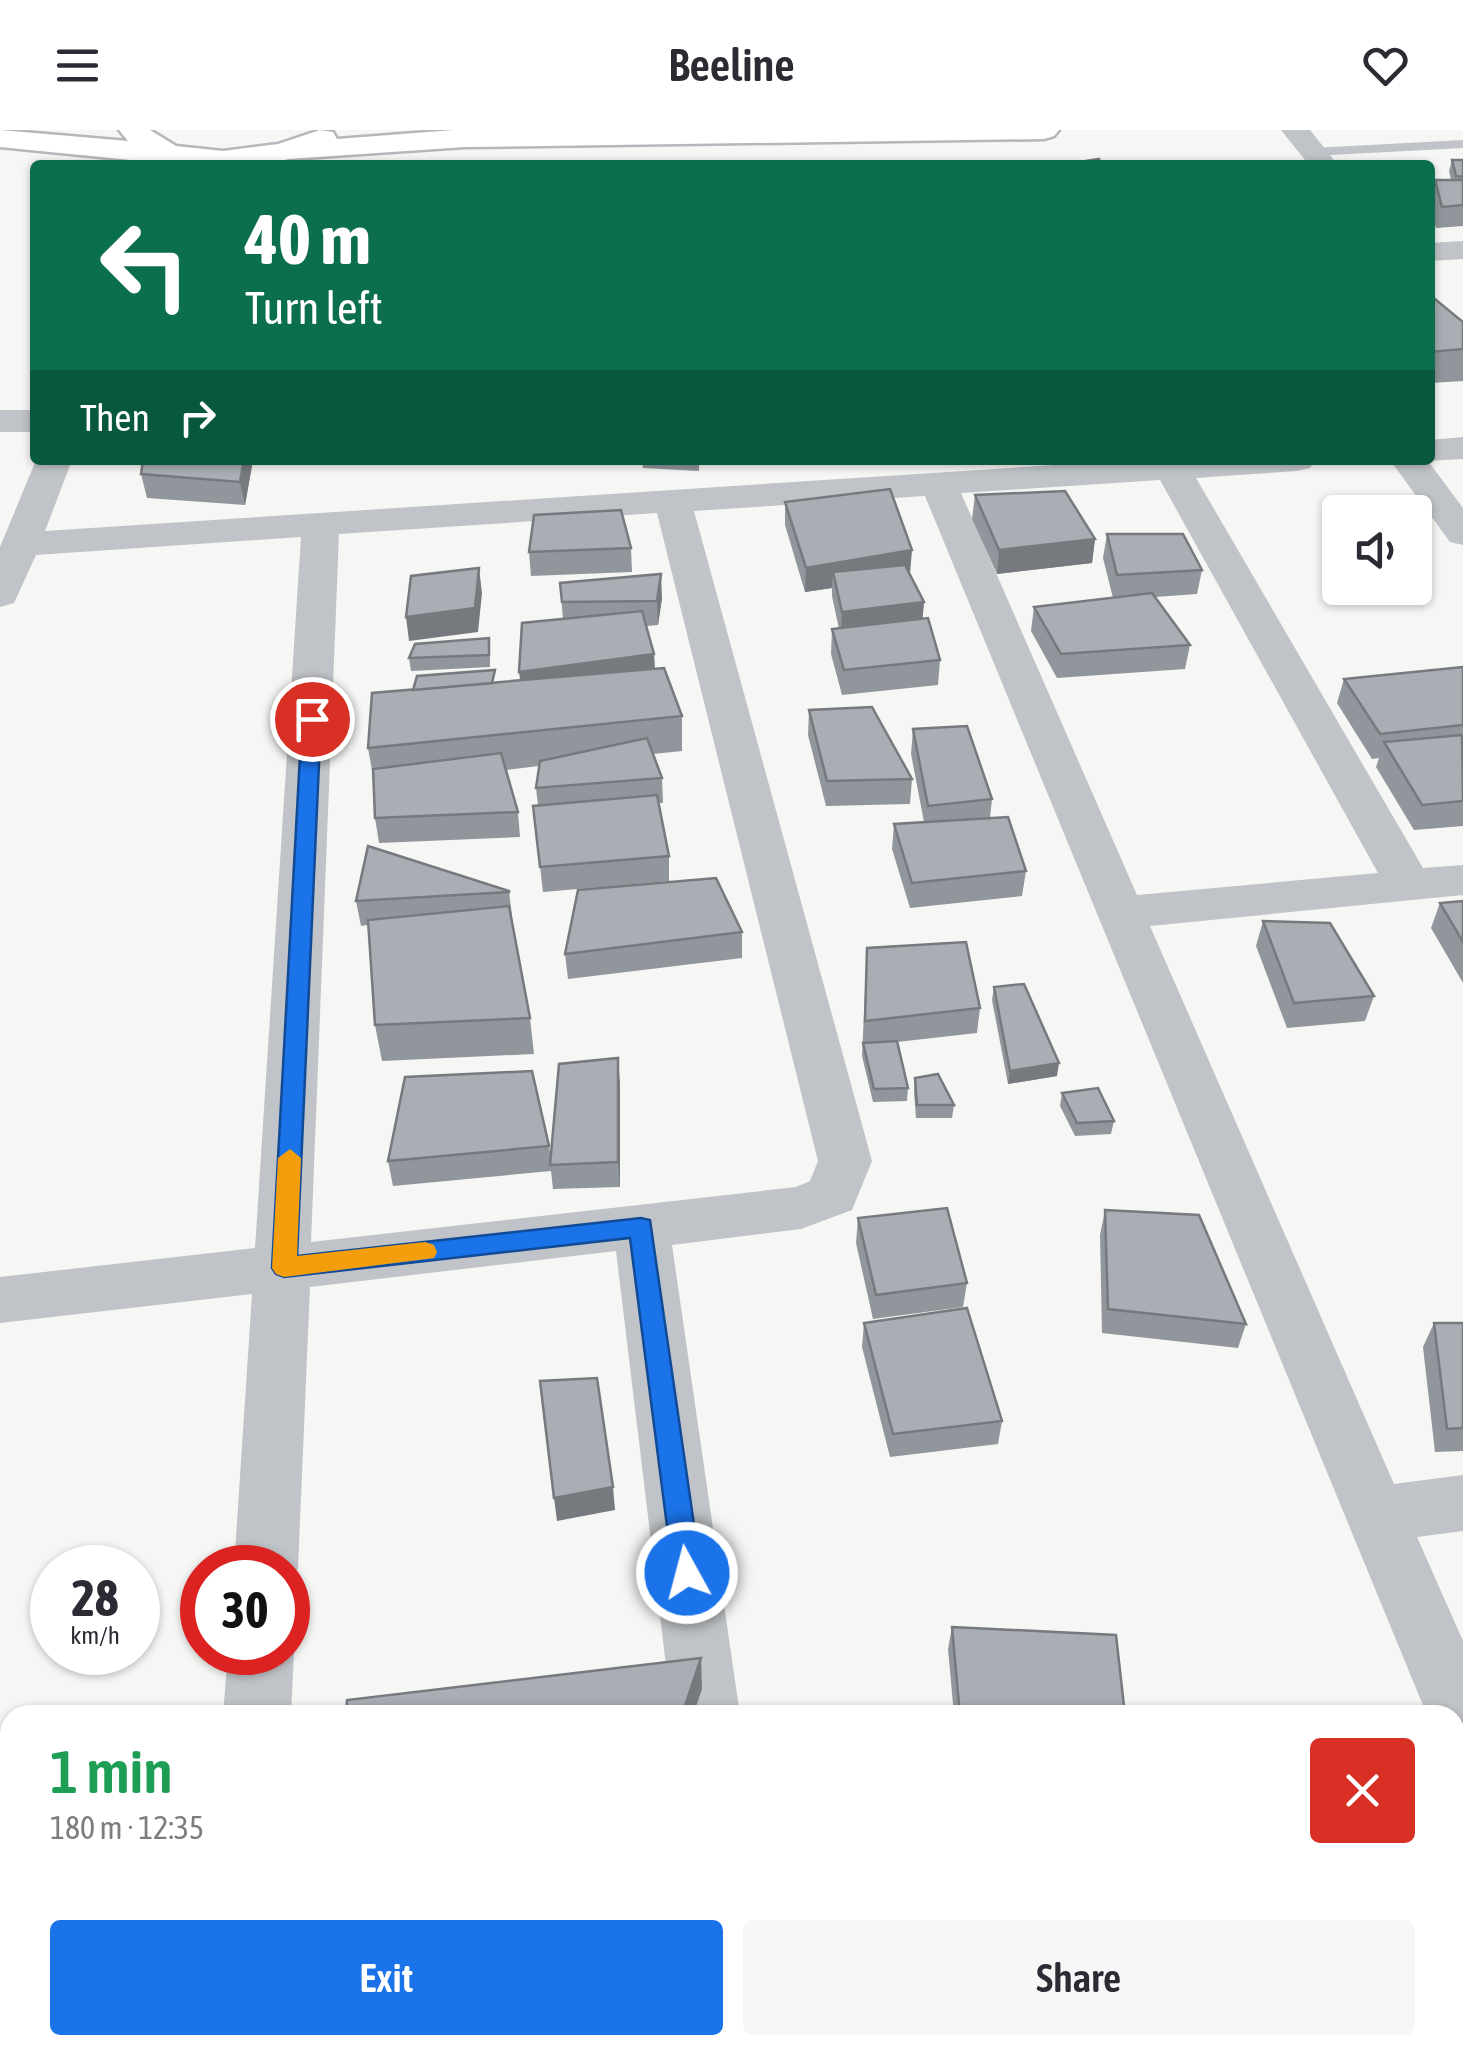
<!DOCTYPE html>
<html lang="en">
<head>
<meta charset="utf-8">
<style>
	:root { --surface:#fff; --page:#f7f7f7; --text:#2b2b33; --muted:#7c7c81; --accent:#1a73e8 }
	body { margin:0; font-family:"Asap Condensed",sans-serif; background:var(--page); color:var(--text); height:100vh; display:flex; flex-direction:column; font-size:38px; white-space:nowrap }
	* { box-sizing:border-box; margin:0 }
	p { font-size:32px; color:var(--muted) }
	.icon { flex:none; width:55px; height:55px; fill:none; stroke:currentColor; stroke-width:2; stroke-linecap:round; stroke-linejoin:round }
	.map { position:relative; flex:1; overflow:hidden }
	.details { position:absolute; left:0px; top:1575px; width:1465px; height:350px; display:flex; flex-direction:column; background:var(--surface); border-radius:30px 30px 0 0; box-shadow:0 2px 8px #0004 }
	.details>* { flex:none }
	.hud { position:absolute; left:30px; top:30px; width:1405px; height:305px; border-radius:10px; box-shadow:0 2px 8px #0004; background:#0b6e4f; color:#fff; overflow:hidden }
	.fabs { position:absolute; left:1322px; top:365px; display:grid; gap:20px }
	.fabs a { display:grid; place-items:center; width:110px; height:110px; border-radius:10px; background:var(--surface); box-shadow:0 2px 8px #0004; font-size:50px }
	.speed { position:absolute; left:30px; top:1415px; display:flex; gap:20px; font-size:50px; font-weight:700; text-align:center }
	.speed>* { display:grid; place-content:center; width:130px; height:130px; border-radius:50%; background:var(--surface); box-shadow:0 2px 8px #0004; line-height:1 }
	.speed small { font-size:25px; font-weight:400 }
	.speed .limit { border:15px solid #d22; background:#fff; color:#111 }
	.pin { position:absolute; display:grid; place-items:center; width:85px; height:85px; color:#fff; margin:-42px; border:5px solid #fff; border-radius:50%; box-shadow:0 2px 10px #0007 }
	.me { position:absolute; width:110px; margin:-55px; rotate:353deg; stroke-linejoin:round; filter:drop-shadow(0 0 8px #0008) }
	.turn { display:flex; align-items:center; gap:35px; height:210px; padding:0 50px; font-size:45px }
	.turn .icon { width:130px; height:130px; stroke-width:2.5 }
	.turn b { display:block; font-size:70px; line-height:85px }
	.then { display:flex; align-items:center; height:95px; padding:0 50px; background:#0003; gap:20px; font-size:38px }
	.round { display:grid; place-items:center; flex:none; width:105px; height:105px; border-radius:10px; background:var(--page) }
	.overview { display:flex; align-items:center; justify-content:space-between; height:170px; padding:0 50px }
	h1 { font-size:60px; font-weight:600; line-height:75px; color:#1e9e55 }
	.button { display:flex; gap:20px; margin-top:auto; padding:20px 50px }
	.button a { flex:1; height:115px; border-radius:10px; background:var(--accent); color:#fff; font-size:40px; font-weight:600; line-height:115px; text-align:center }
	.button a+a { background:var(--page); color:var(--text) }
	header { display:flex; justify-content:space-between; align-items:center; height:130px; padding:0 50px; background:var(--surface); font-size:45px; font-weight:600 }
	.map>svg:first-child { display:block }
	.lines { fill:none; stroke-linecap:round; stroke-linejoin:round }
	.primary-casing { stroke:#b4b7bb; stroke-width:5 }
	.service { fill:#c0c3c7; fill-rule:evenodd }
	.minor { fill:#c0c3c7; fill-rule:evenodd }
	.primary { fill:#fff; fill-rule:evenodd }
	.wall { fill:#90969b }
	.shaded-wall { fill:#767a7e }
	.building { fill:#a8aeb4; stroke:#767a7e; stroke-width:2.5 }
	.route { fill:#1a73e8; stroke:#114b97; stroke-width:2.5 }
	.slow { fill:#f59e0b }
</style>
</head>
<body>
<header><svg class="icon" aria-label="menu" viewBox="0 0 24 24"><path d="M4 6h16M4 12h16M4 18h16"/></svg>Beeline<svg class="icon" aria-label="heart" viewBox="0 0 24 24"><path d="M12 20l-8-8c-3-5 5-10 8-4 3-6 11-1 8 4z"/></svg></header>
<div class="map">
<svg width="1463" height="1925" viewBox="0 0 1463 1925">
	<rect width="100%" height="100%" fill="#f6f6f4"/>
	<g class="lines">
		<g class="primary-casing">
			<path id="primary" d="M0 0 128 11 119 0H150L176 16 223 21 278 14 320 0 333 2 337 9 454 0H1059L1054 6 1044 9 465 17 289 29 259 35H181L0 17Z"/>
		</g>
		<path class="service" d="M1463 10V18L1313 26 1306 22 1313 18Z"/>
		<g class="minor">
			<path d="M1281 0H1310L1338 35H1309Z"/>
			<path d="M1463 111V129L1430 131V113Z"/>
			<rect x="0" y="280" width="35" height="22"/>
			<path d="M1463 307V329L1428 331 1463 378V415L1450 412 1390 330H1430V310Z"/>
			<path d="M36 330H72L45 401 1131 330H1315L1310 338 1297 341 1196 348 1423 738 1463 735V765L1150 796 1394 1354 1463 1345V1401L1417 1407 1463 1511V1623L1455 1620V1585H1427L925 366 694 381 872 1031 852 1080 801 1099 672 1115 740 1585H672L616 1121 310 1157 298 1438 288 1459V1438H234L252 1164 0 1193V1147L255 1118 301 407 36 425 14 473 0 477V417ZM1160 350 1378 743 1137 765 961 363ZM657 383 818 1031 810 1051 796 1057 311 1112 339 404Z"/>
			<path d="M288 1506 294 1522 291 1585H223L228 1522H288Z"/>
			<path d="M0 1619 10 1620V1688L0 1687Z"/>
			<path d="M1463 1642V1712L1455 1713V1643Z"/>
			<path d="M10 1849V1915H34L0 1925V1850Z"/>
		</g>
		<use href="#primary" class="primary"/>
	</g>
	<g class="wall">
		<path d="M1452 30H1463V96L1436 98 1430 75V68L1435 50H1451L1449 41Z"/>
		<path d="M1430 165 1463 192V251L1430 253Z"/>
		<path d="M143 330H253L245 375 147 368 141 344Z"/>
		<path d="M642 330H699V341L643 338Z"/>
		<path d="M975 365 1095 409 1092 433 997 444 972 389Z"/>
		<path d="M785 372 910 444 924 472 922 489 940 530 938 555 842 565 831 524 832 499H839L832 466V458L805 462 785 395Z"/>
		<path d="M1107 404 1202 440 1197 464 1155 467 1190 515 1185 539 1057 548 1031 501 1034 477 1113 468 1103 428Z"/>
		<path d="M631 418 632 442 531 446 529 422Z"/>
		<path d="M560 453 662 468 658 495 646 496 654 524 655 539 682 586V621L653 624 662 648 663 673H659L669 726V751L543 762 533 676 538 675 536 658 539 636 506 640 518 682 520 707 379 713 375 688 374 651 368 618 413 560 520 550 563 489Z"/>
		<path d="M490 520V537L411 541 409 528Z"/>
		<path d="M1463 537V696L1414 700 1376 637 1379 628 1372 629 1337 573 1344 549Z"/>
		<path d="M809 580 912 649 910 674 826 676 808 605Z"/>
		<path d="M913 599 992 669 990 688 1026 741 1022 766 910 778 892 719 894 694 924 692 911 624Z"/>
		<path d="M509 761 512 786 511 787 530 888 534 924 382 931 375 895 368 795 361 796 356 771Z"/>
		<path d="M1463 771V853L1431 798 1440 773Z"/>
		<path d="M1263 791 1374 866 1365 891 1287 898 1256 816Z"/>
		<path d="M742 802V828L568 849 565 824Z"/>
		<path d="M867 818 980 878 977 903 897 912 908 958 907 971 873 972 862 926Z"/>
		<path d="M994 857 1057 946 1008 954 992 870Z"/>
		<path d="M915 948 954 975 952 988H916L914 961Z"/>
		<path d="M620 953V1057L553 1059 551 1041 393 1056 388 1031 549 1016 551 1027Z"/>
		<path d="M1062 963 1114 991 1111 1004 1075 1006 1060 976Z"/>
		<path d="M1105 1080 1246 1194 1238 1218 1102 1203 1100 1105Z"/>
		<path d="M858 1088 967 1153 963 1177 873 1189 856 1113Z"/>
		<path d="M864 1193 1002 1291 998 1314 890 1327 862 1217Z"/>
		<path d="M1434 1193H1463V1321L1435 1322 1423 1217Z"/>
		<path d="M952 1497 1125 1585H954L948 1519Z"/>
	</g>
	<g class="shaded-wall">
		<path d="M244 330H253L245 375 240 352Z"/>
		<path d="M1095 409 1092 433 997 444 999 420Z"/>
		<path d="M912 420 910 444 833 442 832 458 805 462 806 438Z"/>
		<path d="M479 438 482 463 478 502 409 511 406 487Z"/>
		<path d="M661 444 662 468 658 495 657 471Z"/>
		<path d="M924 472 922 496 841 507 842 482Z"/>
		<path d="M654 524 655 548 522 567 519 542Z"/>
		<path d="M618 928 620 953V1057L618 1032Z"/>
		<path d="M1059 933 1057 946 1008 954 1010 941Z"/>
		<path d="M613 1357 615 1380 557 1391 554 1368Z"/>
		<path d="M701 1528 702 1559 693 1585H682Z"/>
	</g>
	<g class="building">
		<path d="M1099 29 1100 35H1061Z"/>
		<path d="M1452 30H1463V47L1456 46Z"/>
		<path d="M1435 50H1463V75L1442 77Z"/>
		<path d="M1430 165 1463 192V219L1430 222Z"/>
		<path d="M143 330H244L240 352 141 344Z"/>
		<path d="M890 359 912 420 806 438 785 372Z"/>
		<path d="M1065 361 1095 409 999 420 975 365Z"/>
		<path d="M621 380 631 418 529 422 534 385Z"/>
		<path d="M1107 404H1183L1202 440 1117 445Z"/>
		<path d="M905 435 924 472 842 482 833 442Z"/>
		<path d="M479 438 475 478 406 487 411 446Z"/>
		<path d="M661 444 657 471 562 472 560 453Z"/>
		<path d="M1152 463 1190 515 1061 524 1034 477Z"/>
		<path d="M642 481 654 524 519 542 522 493Z"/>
		<path d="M928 488 940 530 844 540 832 499Z"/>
		<path d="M489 508V525L409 528 415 514Z"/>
		<path d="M1463 537V595L1380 604 1344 549Z"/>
		<path d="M664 538 682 586 368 618 372 563Z"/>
		<path d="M495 540 492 553 413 560 417 546Z"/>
		<path d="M872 577 912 649 827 651 809 580Z"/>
		<path d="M967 596 992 669 928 676 913 599Z"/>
		<path d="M1462 605 1463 671 1422 675 1384 612Z"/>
		<path d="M647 608 662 648 536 658 540 631Z"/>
		<path d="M501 623 518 682 375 688 373 639Z"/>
		<path d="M657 665 669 726 540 737 533 676Z"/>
		<path d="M1008 687 1026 741 912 753 894 694Z"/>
		<path d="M368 716 509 761V762L356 771Z"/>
		<path d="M716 748 742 802 565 824 578 760Z"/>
		<path d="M1463 771V812L1440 773Z"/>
		<path d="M509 776 530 888 375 895 368 790Z"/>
		<path d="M1263 791 1330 793 1374 866 1294 873Z"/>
		<path d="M966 812 980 878 865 891 867 818Z"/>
		<path d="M1024 854 1059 933 1010 941 994 857Z"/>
		<path d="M897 911 908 958 874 959 863 913Z"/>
		<path d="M618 928V1032L550 1035 559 934Z"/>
		<path d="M532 941 549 1016 388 1031 405 947Z"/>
		<path d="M938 944 954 975H917L915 948Z"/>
		<path d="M1098 958 1114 991 1077 993 1062 963Z"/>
		<path d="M947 1078 967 1153 876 1165 858 1088Z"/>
		<path d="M1105 1080 1199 1085 1246 1194 1108 1179Z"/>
		<path d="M967 1178 1002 1291 893 1304 864 1193Z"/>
		<path d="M1434 1193H1463V1298L1447 1299Z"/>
		<path d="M597 1248 613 1357 554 1368 540 1251Z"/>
		<path d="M952 1497 1116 1505 1125 1585H960Z"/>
		<path d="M701 1528 682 1585H346L347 1570Z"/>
	</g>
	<path class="route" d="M312 583 321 589 297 1126 641 1088 650 1090 701 1443 697 1452 687 1456 677 1452 673 1443 630 1108 284 1147 276 1144 272 1138 302 589Z"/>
	<path class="slow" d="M290 1019 301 1028 297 1126 425 1112 434 1115 437 1122 434 1128 284 1147 276 1144 272 1138 278 1028Z"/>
</svg>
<div class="fabs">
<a><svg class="icon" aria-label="sound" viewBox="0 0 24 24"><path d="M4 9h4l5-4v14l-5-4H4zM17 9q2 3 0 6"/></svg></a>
</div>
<div class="speed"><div>28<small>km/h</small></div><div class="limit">30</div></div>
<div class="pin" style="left:312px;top:589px;background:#d93025"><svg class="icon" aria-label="arrive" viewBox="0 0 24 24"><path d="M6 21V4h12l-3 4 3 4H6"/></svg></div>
<svg class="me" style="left:687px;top:1443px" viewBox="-20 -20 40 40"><circle r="17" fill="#1a73e8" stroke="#fff" stroke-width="3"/><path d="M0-11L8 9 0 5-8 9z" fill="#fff"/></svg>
<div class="hud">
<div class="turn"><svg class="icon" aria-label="left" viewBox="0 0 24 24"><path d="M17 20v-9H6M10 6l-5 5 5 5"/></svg><div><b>40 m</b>Turn left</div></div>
<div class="then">Then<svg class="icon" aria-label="right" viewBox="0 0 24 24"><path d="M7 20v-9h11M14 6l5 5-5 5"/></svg></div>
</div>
<section class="details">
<div class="overview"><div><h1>1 min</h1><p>180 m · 12:35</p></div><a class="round" style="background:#d93025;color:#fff"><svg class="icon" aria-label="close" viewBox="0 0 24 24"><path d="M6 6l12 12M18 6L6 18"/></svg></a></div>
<div class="button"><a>Exit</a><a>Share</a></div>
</section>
</div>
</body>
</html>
